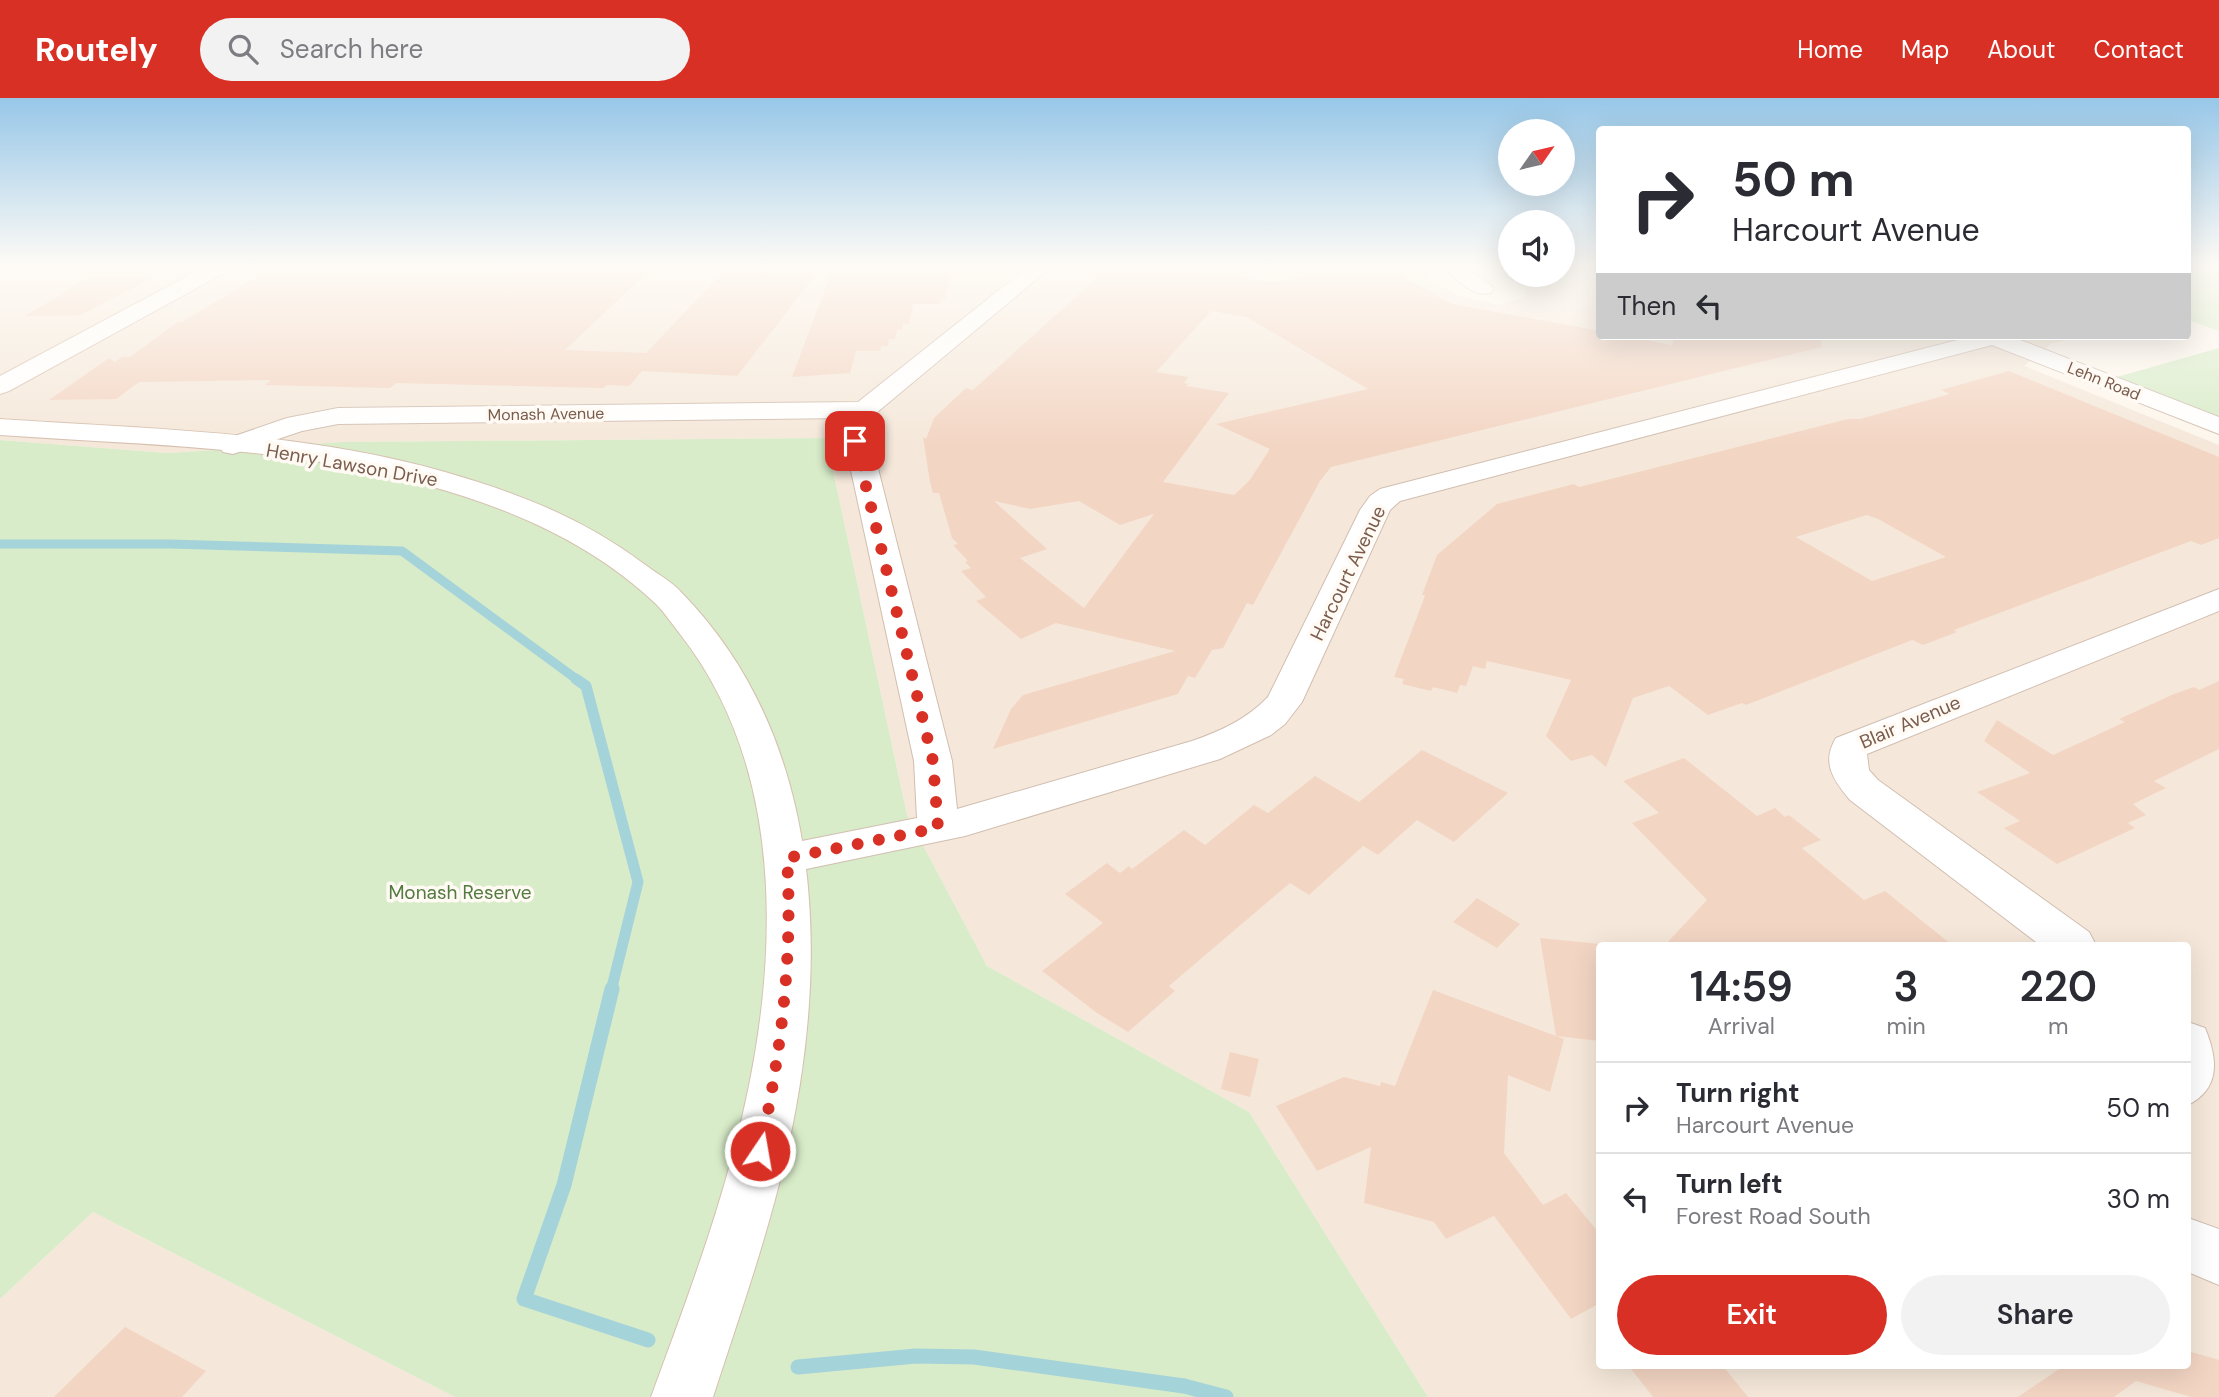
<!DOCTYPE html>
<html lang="en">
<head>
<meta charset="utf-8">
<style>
	:root { --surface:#fff; --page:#f2f2f3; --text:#2b2b33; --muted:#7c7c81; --line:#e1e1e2; --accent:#d93025 }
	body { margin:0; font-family:"DM Sans",sans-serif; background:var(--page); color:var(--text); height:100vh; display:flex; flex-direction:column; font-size:26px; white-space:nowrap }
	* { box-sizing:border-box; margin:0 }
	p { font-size:23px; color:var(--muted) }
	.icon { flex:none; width:38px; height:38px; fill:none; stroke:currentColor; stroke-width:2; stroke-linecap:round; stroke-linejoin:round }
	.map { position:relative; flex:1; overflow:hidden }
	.panel { position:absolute; left:1596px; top:844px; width:595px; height:427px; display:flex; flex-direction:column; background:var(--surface); border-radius:7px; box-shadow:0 7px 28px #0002 }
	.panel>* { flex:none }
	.hud { position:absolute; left:1596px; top:28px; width:595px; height:214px; border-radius:7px; box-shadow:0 7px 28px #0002; background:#fff; color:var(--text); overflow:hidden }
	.needle { width:46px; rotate:56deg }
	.tools { position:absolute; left:1498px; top:21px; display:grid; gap:14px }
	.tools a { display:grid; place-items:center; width:77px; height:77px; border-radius:50%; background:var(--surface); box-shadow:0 7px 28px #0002; font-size:35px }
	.pin { position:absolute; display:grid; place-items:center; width:60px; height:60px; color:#fff; margin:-30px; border-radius:14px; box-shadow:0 4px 10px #0006 }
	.me { position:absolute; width:77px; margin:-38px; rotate:12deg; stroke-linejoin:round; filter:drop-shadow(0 0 5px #0008) }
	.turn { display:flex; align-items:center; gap:24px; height:147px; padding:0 21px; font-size:32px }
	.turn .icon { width:91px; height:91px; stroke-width:2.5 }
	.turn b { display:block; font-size:49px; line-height:60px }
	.then { display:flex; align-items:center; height:66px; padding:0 21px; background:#0003; gap:14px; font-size:26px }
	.eta { display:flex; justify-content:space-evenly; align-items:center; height:119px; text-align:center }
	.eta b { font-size:42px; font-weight:600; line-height:49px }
	.primary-button { display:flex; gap:14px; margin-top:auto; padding:14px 21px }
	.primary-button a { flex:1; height:80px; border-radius:42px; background:var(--accent); color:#fff; font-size:28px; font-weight:600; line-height:80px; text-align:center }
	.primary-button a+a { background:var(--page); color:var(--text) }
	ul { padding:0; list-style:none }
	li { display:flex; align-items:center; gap:21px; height:91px; padding:0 21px; border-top:2px solid var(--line) }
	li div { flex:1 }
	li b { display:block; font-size:26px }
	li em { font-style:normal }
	header { display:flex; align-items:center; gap:42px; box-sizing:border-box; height:98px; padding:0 35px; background:var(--accent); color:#fff }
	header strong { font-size:33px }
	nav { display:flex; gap:38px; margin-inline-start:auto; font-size:24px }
	.search { width:490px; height:63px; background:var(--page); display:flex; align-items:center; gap:18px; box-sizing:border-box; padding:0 24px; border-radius:38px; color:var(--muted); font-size:26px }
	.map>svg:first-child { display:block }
	.residential { fill:#f5e8da; fill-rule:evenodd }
	.green { fill:#d8ecc9 }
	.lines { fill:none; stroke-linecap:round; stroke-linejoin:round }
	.stream-far2 { stroke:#a5d3da; stroke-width:9 }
	.stream-far1 { stroke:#a5d3da; stroke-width:11 }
	.stream { stroke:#a5d3da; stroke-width:15 }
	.building { fill:#f3d5c3; fill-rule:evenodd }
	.street-casing { stroke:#d1beb0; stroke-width:2 }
	.secondary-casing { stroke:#d6c0b0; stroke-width:2 }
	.street { fill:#fff; fill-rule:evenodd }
	.secondary { fill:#fff; fill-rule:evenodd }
	.route { stroke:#d93025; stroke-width:12; stroke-dasharray:0 21.6 }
	.labels { text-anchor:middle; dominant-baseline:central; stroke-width:7; stroke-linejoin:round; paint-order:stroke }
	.far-street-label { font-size:16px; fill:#7a5c4d; stroke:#fffaf3 }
	.street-label { font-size:19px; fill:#7a5c4d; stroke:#fffaf3 }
	.park-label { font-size:19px; fill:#537a41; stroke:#fffaf3 }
</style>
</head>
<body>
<header>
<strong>Routely</strong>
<div class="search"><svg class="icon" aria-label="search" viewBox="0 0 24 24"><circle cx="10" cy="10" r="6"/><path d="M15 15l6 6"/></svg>Search here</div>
<nav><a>Home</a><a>Map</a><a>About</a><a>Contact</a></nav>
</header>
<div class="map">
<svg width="2219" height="1299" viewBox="0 0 2219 1299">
	<rect width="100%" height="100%" fill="#fdf6ec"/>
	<g class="residential">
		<path d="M0 165H1051L1076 170 1082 165H1433L1425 179 1461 199 1501 207 1526 198 1525 191 1483 165H1510V177H1563V165H1599L1600 238H2078L2051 246 2024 268 2219 347V1299H1428L1249 1014 987 868 907 717 826 340 343 344 167 355 0 342ZM1600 847H2188V1267H1600Z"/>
		<path d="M93 1114 455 1299H0V1201Z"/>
	</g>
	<g class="green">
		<path d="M2188 165H2219V233L2188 222Z"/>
		<path d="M2219 250V319L2117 279Z"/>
		<path d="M826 340 907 717 987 868 1249 1014 1428 1299H455L93 1114 0 1201V342L167 355 343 344Z"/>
	</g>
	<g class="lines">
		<path class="stream-far2" d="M0 446H170L402 453 579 583"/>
		<path class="stream-far1" d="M576 581 586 588 638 784 611 893"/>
		<g class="stream">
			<path d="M612 891 564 1087 524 1201 648 1242"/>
			<path d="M798 1269 916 1258 974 1259 1184 1288 1226 1299"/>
		</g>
	</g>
	<g class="building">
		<path d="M280 165H657L565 252 646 255 732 165H825L737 278 642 273 629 288 607 287 603 290 396 285 390 290 265 287 271 282 139 284 116 301 49 302 109 260 115 264 122 259H130L178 224H182Z"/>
		<path d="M835 165H952L945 202H941L940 206H913L909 226H903L902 231 897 232 895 241H889L888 248H881L880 253H856L850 275 792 279Z"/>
		<path d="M1113 165H1199L1192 173 1274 184 1380 166 1452 206 1600 233V238H1625L1672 247 1675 238H1820L1822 249 1331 369 1320 383 1253 507 1247 505 1223 550 1212 552 1195 580 1188 578 1178 596 993 651 1011 611 1023 597 1175 553 1056 525 1021 541 976 503 986 499 961 473 971 470 965 464 968 463 953 447 958 446 952 440 939 395H933L930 384 923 339 926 341 934 320 966 290 973 292ZM1211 213 1247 219 1368 291 1216 326 1270 351 1249 383 1234 397 1163 384 1229 295 1186 288 1188 286 1184 285 1188 279 1156 274ZM994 403 1030 411 1079 403 1120 427 1154 416 1084 510 1020 460 1047 451Z"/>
		<path d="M87 180H152L81 217 25 218Z"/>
		<path d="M2009 273 2219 359V440L2201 447 2191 443 1954 532 1957 534 1923 547 1912 542 1746 607 1742 605 1708 617 1669 588 1633 600 1606 669 1592 657 1571 663 1546 638 1571 582 1487 563 1485 571 1473 568 1466 588 1460 587 1457 595 1433 589 1431 593 1402 586 1404 581 1394 579 1423 503 1425 497H1422L1437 457 1497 406 1574 386 1579 389 1848 321H1860L1950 296 1941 292ZM1867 417 1878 421 1946 459 1872 483 1796 439Z"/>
		<path d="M2219 583V651L2154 683 2166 690 2133 706 2146 717 2128 725 2135 730 2057 766 2004 730 2020 723 1977 694 2030 675 1984 643 1997 622 2053 657 2125 624 2119 621 2174 596 2194 589 2199 592Z"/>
		<path d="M1422 652 1508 695 1454 744 1417 722 1378 757 1363 748 1309 797 1290 785 1169 888 1175 893 1128 934 1097 915 1042 873 1103 825 1065 796 1107 765 1120 775 1129 768 1132 771 1184 732 1205 747 1254 707 1268 715 1315 678 1359 704Z"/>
		<path d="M1684 660 1757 718 1775 710 1785 719 1789 717 1821 742 1802 750 1864 802 1885 793 1952 847H1665L1707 802 1632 725 1659 715 1623 683Z"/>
		<path d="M1477 800 1520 826 1497 850 1453 824Z"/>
		<path d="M1540 840 1600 846V943L1556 938Z"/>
		<path d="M1433 892 1564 941 1550 994 1508 977 1504 1055 1543 1107 1566 1095 1600 1136V1205L1571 1221 1494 1118 1446 1141 1434 1124 1364 1105 1371 1049 1317 1073 1276 1008 1344 979 1380 988 1381 984 1395 988Z"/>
		<path d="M1230 954 1259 961 1250 999 1221 991Z"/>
		<path d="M125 1229 206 1273 182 1299H54Z"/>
		<path d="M2188 1253 2219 1262V1299H2191L2136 1283 2114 1299H2018L2065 1267H2188Z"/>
		<path d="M1628 1267H1722L1748 1299H1653Z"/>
	</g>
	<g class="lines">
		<g class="street-casing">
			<g id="street">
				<path d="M1033 165H1056L875 316 868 331 952 663 957 711 1192 643C1221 633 1247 621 1268 599L1360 412 1370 398 1380 391 1973 238H2010L2219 319V336L1992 247 1400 403 1390 412 1302 604 1285 626 1271 637 1220 661 965 738 787 775 772 771 766 760 772 749 917 720 914 663 842 331 847 320 338 326 302 333 233 356 223 354 219 348 223 342 287 320 338 310 858 304Z"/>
				<path d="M1447 165H1467V169L1494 190 1491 195C1474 199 1461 185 1449 175L1445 171Z"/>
				<path d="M2219 491V513L1867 656 1869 672 1878 682 2089 834 2096 847H2040L1850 702C1833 682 1821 664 1836 640Z"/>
				<path d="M2188 924 2205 930C2219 964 2219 991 2188 1007Z"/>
				<path d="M2188 1120 2219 1131V1187L2188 1174Z"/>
			</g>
		</g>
		<g class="secondary-casing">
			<g id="secondary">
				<path d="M212 165H238L235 169 9 293 0 296V278Z"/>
				<path d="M0 321C148 331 301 333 445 374 518 395 583 420 644 466 656 475 671 483 681 494 827 643 830 867 786 1058 767 1140 739 1219 713 1299H651C680 1220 710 1141 732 1059 778 891 794 681 680 536 672 526 665 515 656 506 592 445 510 410 426 387 289 348 141 347 0 337Z"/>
			</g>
		</g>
		<use href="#street" class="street"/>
		<use href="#secondary" class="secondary"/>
	</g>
	<linearGradient id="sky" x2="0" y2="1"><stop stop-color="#97c7e8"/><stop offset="0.48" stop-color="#fefbf6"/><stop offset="1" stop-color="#fefbf6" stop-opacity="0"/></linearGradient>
	<rect width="2219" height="347" fill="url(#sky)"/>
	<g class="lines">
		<path class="route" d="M760 1053C781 955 793 860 787 760L938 730 933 663 855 343"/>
	</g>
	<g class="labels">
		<g class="far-street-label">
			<text transform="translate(2104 283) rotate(22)">Lehn Road</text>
			<text transform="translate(546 316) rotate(-1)">Monash Avenue</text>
		</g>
		<g class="street-label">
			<text transform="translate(352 367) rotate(10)">Henry Lawson Drive</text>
			<text transform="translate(1348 475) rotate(-64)">Harcourt Avenue</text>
			<text transform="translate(1910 624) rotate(-23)">Blair Avenue</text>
		</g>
		<g class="park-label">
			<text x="460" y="794">Monash Reserve</text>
		</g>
	</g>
</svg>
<div class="tools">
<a><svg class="needle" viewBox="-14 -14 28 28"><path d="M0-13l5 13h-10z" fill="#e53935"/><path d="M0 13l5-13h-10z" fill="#7c7c81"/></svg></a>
<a><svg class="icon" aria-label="sound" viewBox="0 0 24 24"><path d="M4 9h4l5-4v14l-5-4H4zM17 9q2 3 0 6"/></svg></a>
</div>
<div class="pin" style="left:855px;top:343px;background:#d93025"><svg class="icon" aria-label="arrive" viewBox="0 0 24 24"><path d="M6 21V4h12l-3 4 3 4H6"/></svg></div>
<svg class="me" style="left:760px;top:1053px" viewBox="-20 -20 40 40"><circle r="17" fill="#d93025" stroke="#fff" stroke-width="3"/><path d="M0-11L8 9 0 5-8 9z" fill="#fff"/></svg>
<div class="hud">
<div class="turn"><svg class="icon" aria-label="right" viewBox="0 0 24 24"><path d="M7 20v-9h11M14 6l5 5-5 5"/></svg><div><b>50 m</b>Harcourt Avenue</div></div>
<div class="then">Then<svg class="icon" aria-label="left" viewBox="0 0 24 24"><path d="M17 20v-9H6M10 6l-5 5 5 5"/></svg></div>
</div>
<section class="panel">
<div class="eta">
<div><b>14:59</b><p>Arrival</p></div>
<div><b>3</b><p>min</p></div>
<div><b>220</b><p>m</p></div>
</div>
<ul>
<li><svg class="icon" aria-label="right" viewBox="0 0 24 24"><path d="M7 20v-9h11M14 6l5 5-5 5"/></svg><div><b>Turn right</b><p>Harcourt Avenue</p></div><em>50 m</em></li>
<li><svg class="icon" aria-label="left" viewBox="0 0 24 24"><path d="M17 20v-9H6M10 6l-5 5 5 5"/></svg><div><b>Turn left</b><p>Forest Road South</p></div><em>30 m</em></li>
</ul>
<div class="primary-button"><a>Exit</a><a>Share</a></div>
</section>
</div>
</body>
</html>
